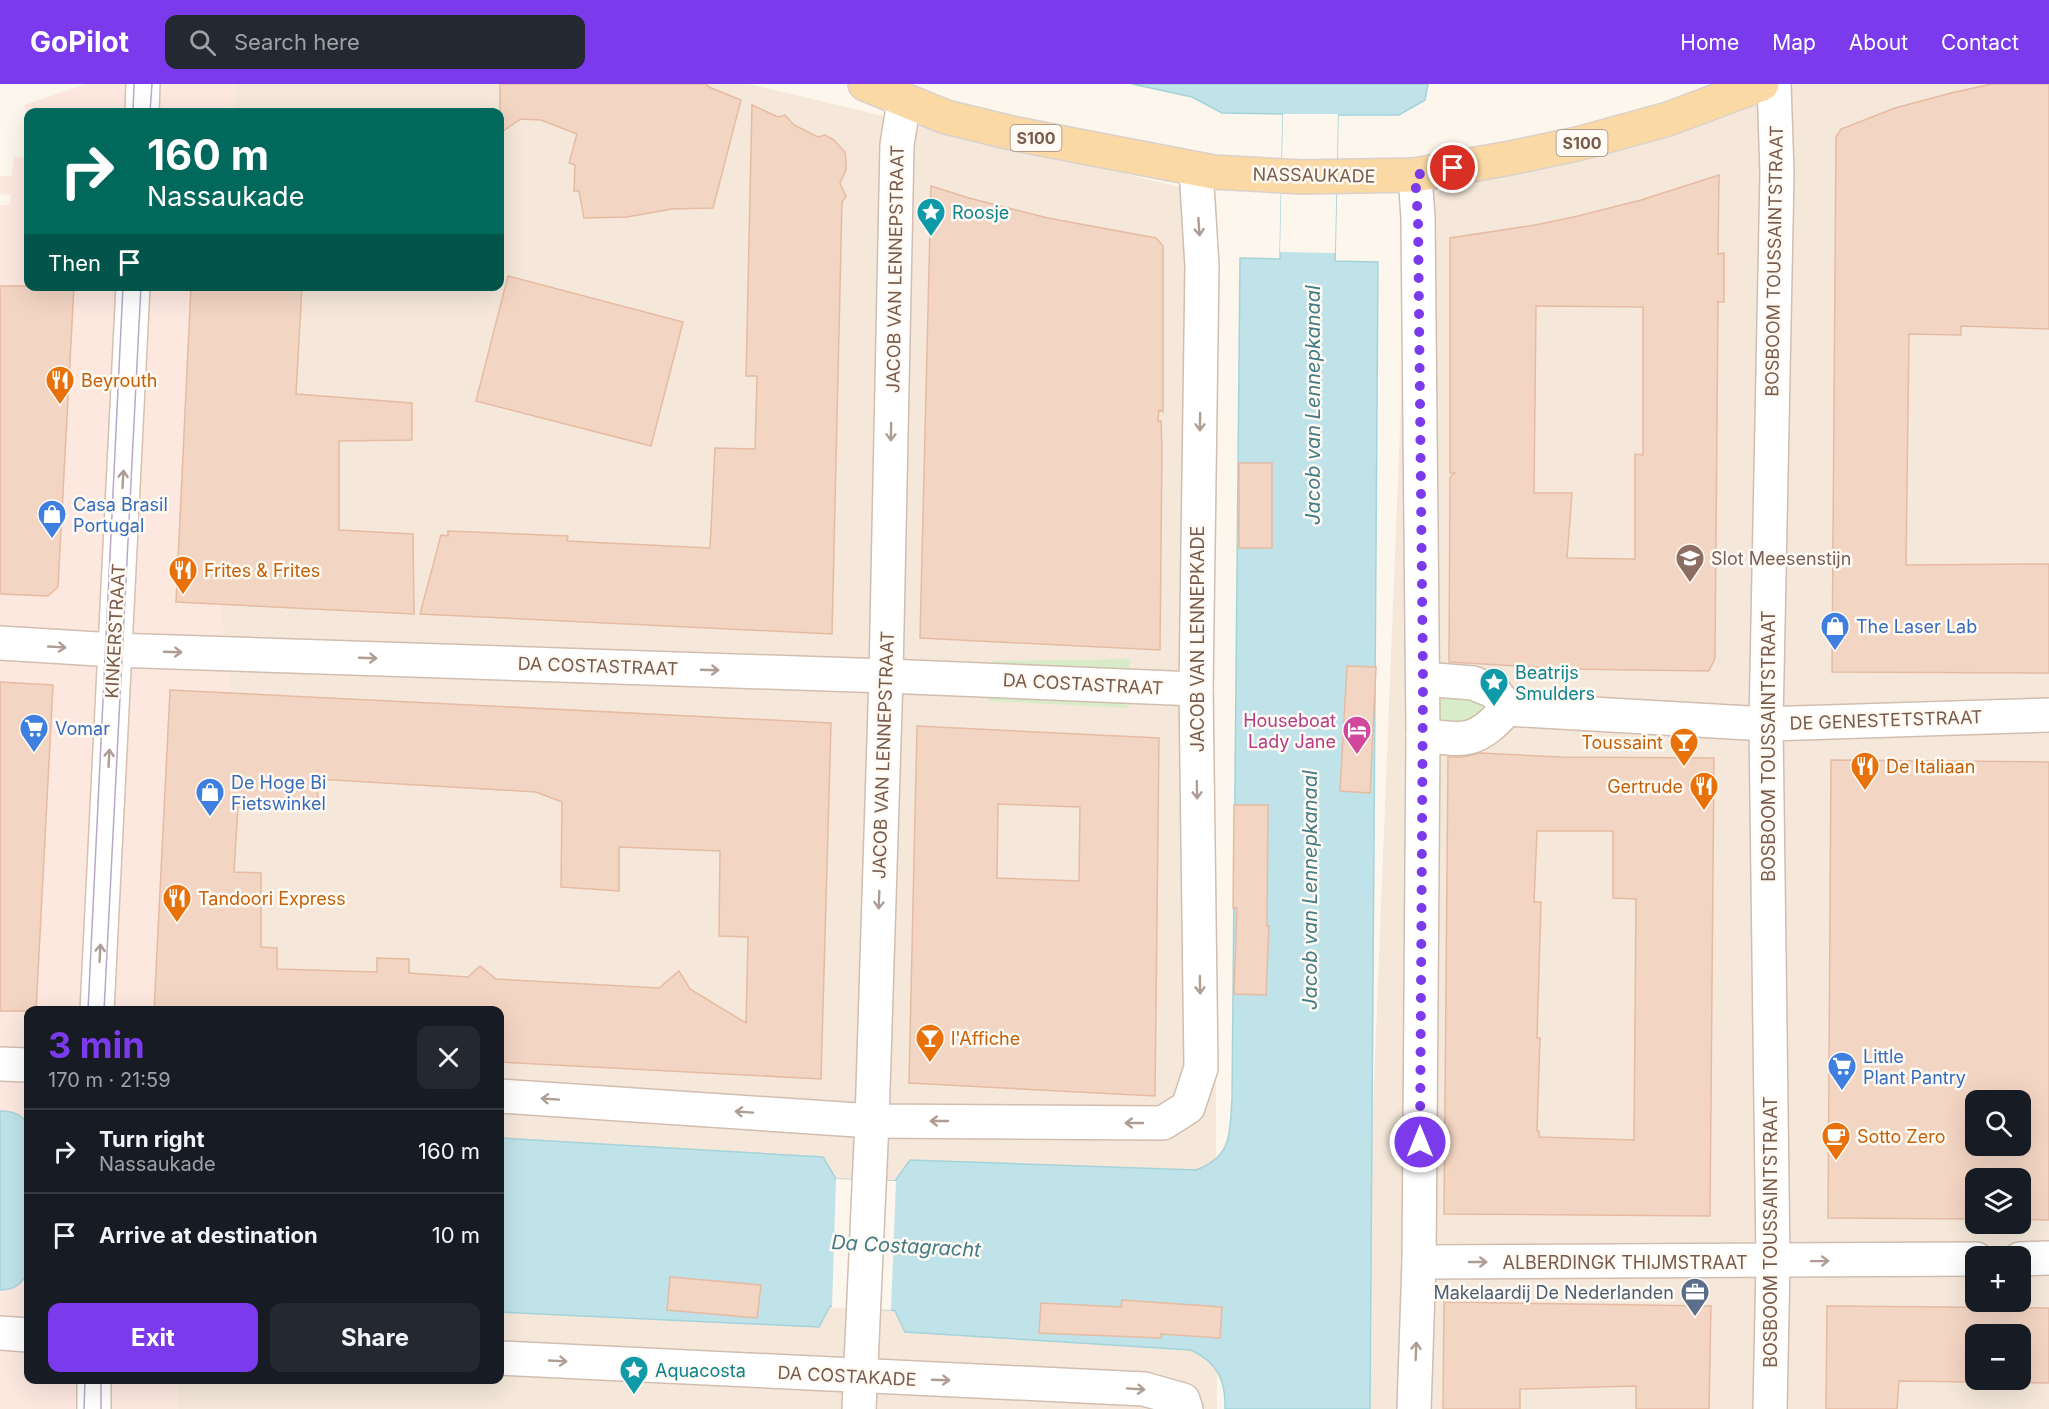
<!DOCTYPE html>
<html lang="en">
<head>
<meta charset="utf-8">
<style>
	:root { --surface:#171b24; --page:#242831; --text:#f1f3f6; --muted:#9ea1a6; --line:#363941; --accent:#7c3aed }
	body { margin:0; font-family:Inter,sans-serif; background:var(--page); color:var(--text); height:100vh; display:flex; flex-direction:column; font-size:22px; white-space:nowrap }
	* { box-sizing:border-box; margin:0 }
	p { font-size:20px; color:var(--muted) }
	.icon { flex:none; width:33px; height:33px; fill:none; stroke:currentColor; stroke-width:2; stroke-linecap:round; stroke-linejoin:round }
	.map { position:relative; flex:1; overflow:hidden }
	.sheet { position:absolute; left:24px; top:922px; width:480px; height:378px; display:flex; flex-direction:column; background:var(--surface); border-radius:12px; box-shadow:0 6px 24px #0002 }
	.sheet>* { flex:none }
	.guide { position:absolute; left:24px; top:24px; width:480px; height:183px; border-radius:12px; box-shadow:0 6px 24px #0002; background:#00695c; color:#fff; overflow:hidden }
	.tools { position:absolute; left:1965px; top:1006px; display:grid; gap:12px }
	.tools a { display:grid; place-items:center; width:66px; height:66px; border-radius:12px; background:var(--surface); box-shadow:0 6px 24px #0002; font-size:30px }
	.pin { position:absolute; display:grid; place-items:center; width:51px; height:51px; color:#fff; margin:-26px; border:3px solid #fff; border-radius:50%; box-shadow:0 2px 6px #0007 }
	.me { position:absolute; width:66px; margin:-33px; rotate:0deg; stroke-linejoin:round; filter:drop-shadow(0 0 4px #0008) }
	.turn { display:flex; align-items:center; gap:21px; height:126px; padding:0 24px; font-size:27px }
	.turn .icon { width:78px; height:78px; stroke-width:2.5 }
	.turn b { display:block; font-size:42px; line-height:51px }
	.then { display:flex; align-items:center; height:57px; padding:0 24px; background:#0003; gap:12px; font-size:22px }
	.round { display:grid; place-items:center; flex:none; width:63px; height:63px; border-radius:12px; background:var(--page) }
	.head { display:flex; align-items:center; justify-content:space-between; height:102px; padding:0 24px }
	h1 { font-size:36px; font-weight:700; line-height:45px; color:var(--accent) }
	.button { display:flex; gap:12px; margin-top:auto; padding:12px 24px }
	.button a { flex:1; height:69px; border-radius:12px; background:var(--accent); color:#fff; font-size:24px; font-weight:700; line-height:69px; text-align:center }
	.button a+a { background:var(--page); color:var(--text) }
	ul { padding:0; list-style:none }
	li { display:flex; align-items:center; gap:18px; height:84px; padding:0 24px; border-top:2px solid var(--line) }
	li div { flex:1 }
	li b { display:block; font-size:22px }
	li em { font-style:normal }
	header { display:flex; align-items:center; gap:36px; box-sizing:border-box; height:84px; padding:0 30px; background:var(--accent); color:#fff }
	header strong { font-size:28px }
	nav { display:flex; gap:33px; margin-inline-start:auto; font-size:21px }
	.search { width:420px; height:54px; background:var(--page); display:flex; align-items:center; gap:15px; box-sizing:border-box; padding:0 21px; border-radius:12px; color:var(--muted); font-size:22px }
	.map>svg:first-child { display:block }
	.residential { fill:#f5e8da; fill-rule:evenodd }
	.commercial { fill:#fde8e0 }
	.green { fill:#d8ecc9 }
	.water { fill:#bfe3e8; stroke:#a5d3da; stroke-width:1.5 }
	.pier { fill:#fdf6ec }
	.building { fill:#f3d5c3; stroke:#e6bba3; stroke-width:1.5; fill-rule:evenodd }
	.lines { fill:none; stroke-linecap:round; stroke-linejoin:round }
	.street-casing { stroke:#d1beb0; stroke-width:36 }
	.secondary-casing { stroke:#d6c0b0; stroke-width:36 }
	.primary-casing { stroke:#dad1cd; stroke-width:36 }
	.street { stroke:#fff; stroke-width:33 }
	.secondary { stroke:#fff; stroke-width:33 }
	.primary { stroke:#fbd9a5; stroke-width:33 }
	.tram { stroke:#b9a8c9; stroke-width:1.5 }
	.oneway { stroke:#af9d94 }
	.route { stroke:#7c3aed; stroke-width:10; stroke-dasharray:0 18 }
	.labels { text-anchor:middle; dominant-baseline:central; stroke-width:5; stroke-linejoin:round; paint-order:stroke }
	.shield { fill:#fffaf3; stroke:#a28b7f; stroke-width:1.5 }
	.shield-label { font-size:16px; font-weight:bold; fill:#7a5c4d }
	.street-label { font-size:18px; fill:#7a5c4d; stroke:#fffaf3 }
	.culture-label { font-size:18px; fill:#0d838f; stroke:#fffaf3; text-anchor:start }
	.food-label { font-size:18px; fill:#c56008; stroke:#fffaf3; text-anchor:start }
	.shop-label { font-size:18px; fill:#366cbe; stroke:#fffaf3; text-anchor:start }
	.education-label { font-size:18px; fill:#785e54; stroke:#fffaf3; text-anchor:start }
	.hotel-label { font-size:18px; fill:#b23c85; stroke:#fffaf3; text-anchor:end }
	.service-label { font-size:18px; fill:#4e5e75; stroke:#fffaf3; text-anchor:end }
	.water-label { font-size:20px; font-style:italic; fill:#437c86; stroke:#fffaf3 }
</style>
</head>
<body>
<header>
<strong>GoPilot</strong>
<div class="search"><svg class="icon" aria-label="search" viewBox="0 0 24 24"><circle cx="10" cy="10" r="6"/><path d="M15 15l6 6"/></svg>Search here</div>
<nav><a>Home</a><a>Map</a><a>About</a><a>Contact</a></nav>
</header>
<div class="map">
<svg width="2049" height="1325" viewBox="0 0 2049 1325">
	<rect width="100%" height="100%" fill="#fdf6ec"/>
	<g class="residential">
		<path d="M210 0H749L1213 111 1217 1325H134L135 1296H500V927H157L199 203 500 202V28H209Z"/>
		<path d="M1750 0H2049V1325H1361L1409 119ZM1976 1017H2020V1062H1976ZM1976 1095H2020V1140H1976ZM1976 1173H2020V1218H1976ZM1976 1251H2020V1296H1976Z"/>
	</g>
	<g class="commercial">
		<path d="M86 0H236L235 28H28V57H26L28 32 24 21Z"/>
		<path d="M14 73 28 74V202L301 203 220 520 232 609 234 788 261 789V824L225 927H28V1296H178V1325H0V247L4 202 0 201V121H10L11 111 0 110V92H11Z"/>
	</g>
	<g class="green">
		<path d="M1130 575 1128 624 989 617 992 577Z"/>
		<path d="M1427 599 1479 605 1495 632 1428 648Z"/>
	</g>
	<g class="water">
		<path d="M1132 0H1428L1425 16 1399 31H1338L1335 177 1378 178 1370 1325H1225C1226 1296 1217 1278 1191 1266L905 1248 895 1227 891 1226 830 1222 819 1243 500 1228V1054L823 1073 836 1095 895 1097 910 1076 1196 1086C1233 1072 1229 1050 1232 1016L1240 174 1280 175 1283 30 1222 29 1192 13Z"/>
		<path d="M0 1027C13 1027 22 1030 28 1041V1188C21 1200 15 1206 0 1206Z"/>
	</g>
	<g class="pier">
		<path d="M1283 30H1338L1335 169 1280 168Z"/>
		<path d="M836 1095 896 1097 891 1226 832 1224Z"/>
	</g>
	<g class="building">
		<path d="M500 0H706L709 3 741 16 713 124 672 125 627 133 584 134 579 107H574L575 81 569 79 577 50 541 36 521 35 500 49Z"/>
		<path d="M1992 0H2049V245L1961 242V251L1909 250 1906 481 2049 480V589L1832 588 1836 53 1841 45 1895 24 1951 9Z"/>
		<path d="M752 21 778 33 785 31 794 41 818 53 825 51 834 56 845 68 846 77V86L840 99 846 113 842 118 832 550 420 530 441 451 448 452V447L568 452 567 457 710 464 715 364 755 365 757 292H746Z"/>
		<path d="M1719 91 1718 170 1724 169V218H1718L1715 574 1709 587 1566 585 1449 578 1450 393 1455 389H1450V154L1535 141 1578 132 1641 116ZM1536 222 1643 223V371L1635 370V475L1567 474 1572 409H1534Z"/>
		<path d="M931 102 969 114 1048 134 1156 154 1163 162V328L1159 326 1158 337H1161L1162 364 1160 566 920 554Z"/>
		<path d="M508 192 683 238 651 362 476 317Z"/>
		<path d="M0 202H74L58 503 48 512 0 510Z"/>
		<path d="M191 202H302L296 310 412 319V356L339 357V446L413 450 414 530 176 518Z"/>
		<rect x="1239" y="379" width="33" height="85"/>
		<path d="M1347 582 1376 583 1370 709 1340 707Z"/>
		<path d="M0 598 53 601 36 927H0Z"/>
		<path d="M170 606 831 639 821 995 500 978V927H154ZM317 695 536 708 562 718 561 803 619 807V763L720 767 719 852 748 853 746 939 690 905 679 887 659 904 496 895 480 882 468 893 409 889V875L377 874V888L277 885V864L261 863V789L234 788 238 723 318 722Z"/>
		<path d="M917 642 1159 654 1155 1012 909 999ZM998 720 1080 723 1079 797 997 794Z"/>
		<path d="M1480 669 1561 673 1714 674 1710 1132 1444 1130 1448 673H1463ZM1537 747H1613V814L1636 815 1634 1056 1539 1053V1047H1537L1540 954H1537L1541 818H1534Z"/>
		<path d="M1831 676 2049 678V1136L2020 1135V1095H1976V1135L1828 1134ZM1976 1017H2020V1062H1976Z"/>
		<path d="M1234 721H1268L1267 842H1269L1266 911 1234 910 1237 824H1233Z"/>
		<path d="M670 1193 761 1201 757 1234 667 1226Z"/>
		<path d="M1122 1216 1222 1223 1220 1254 1161 1250V1254L1039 1249 1041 1219 1121 1223Z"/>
		<path d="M1444 1218 1711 1222 1709 1325H1636V1302L1520 1305V1325H1443Z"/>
		<path d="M1827 1222 2049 1224V1299L1899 1297 1897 1325H1826ZM1976 1251H2020V1296H1976Z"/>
	</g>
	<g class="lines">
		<g class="street-casing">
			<g id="street">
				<path d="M0 559 114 566 886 592 1196 605"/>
				<path d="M1423 595 1473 599 1495 608 1507 625 1766 640 2049 631"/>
				<path d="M1423 651C1466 657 1476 659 1507 625"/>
				<path d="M0 980 28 981"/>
				<path d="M500 1012 872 1037 1163 1039 1188 1023 1201 984 1196 605 1202 182 1196 85"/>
				<path d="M2020 1175 2049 1174"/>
				<path d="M1419 1178 1976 1175"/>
				<path d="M0 1249 28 1251"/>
				<path d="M500 1274 1144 1305 1183 1316 1186 1325"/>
				<path d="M859 1325 872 1037 886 592 897 61 904 17"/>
				<path d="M1414 1325 1419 1178 1423 651 1418 134 1415 91"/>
				<path d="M1770 1325 1773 1178 1766 640 1777 89 1774 0"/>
			</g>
		</g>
		<g class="secondary-casing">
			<g id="secondary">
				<path d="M142 28 143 0"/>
				<path d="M97 927 133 202"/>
				<path d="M94 1296V1325"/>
			</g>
		</g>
		<g class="primary-casing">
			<path id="primary" d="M865 0 946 33 1016 50 1213 88 1302 93 1415 91 1510 74 1581 59 1668 35 1762 0"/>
		</g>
		<use href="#street" class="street"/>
		<use href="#secondary" class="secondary"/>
		<use href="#primary" class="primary"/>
		<g class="tram">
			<path d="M133 28 134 0"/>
			<path d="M150 28 152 0"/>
			<path d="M88 927 123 202"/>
			<path d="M104 927 141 202"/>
			<path d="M84 1325 85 1296"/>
			<path d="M101 1325V1296"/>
		</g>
	</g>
	<defs><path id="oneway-shaft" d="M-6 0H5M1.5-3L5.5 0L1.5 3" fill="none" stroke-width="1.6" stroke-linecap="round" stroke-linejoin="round" transform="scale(1.5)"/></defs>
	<g class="oneway">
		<use href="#oneway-shaft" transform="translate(1199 143) rotate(86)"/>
		<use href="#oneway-shaft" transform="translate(1200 338) rotate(91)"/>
		<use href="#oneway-shaft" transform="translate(891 348) rotate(91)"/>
		<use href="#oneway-shaft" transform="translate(123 395) rotate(-87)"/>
		<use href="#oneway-shaft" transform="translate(57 563) rotate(3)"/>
		<use href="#oneway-shaft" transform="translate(173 568) rotate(2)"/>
		<use href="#oneway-shaft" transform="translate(368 574) rotate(2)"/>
		<use href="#oneway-shaft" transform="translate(710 586) rotate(2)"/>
		<use href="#oneway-shaft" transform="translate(109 674) rotate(-87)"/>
		<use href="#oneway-shaft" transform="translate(1197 706) rotate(89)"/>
		<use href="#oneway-shaft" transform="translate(879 816) rotate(92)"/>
		<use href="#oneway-shaft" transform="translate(100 869) rotate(-87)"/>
		<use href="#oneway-shaft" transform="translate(1200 901) rotate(89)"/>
		<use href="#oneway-shaft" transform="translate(550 1015) rotate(-176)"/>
		<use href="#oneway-shaft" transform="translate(744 1028) rotate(-176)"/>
		<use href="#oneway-shaft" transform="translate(939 1037) rotate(-180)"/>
		<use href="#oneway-shaft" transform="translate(1134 1039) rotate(-180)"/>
		<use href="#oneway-shaft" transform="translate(1820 1177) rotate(-1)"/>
		<use href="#oneway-shaft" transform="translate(1478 1178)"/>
		<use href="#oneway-shaft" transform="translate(1416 1267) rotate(-88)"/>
		<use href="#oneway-shaft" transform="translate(558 1277) rotate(3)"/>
		<use href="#oneway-shaft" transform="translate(941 1296) rotate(2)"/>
		<use href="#oneway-shaft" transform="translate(1136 1305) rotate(4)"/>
	</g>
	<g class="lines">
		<path class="route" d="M1420 1058 1423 595 1418 135 1415 91 1453 84"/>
	</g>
	<defs>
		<g id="sight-pin" transform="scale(1.5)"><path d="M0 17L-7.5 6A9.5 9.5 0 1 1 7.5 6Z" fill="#0f9aa8" stroke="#fffaf3"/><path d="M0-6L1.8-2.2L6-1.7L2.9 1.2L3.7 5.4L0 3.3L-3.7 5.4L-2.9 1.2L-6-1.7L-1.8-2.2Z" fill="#fff"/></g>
		<g id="restaurant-pin" transform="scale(1.5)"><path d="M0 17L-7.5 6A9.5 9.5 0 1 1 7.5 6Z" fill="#e8710a" stroke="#fffaf3"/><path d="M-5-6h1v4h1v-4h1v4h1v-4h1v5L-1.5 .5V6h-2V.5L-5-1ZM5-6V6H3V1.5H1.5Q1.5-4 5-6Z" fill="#fff"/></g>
		<g id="shop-pin" transform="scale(1.5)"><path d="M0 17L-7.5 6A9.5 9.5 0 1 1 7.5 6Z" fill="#3f7fe0" stroke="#fffaf3"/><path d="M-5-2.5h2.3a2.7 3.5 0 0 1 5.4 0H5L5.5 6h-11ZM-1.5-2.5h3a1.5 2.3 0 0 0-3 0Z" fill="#fff"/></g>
		<g id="school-pin" transform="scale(1.5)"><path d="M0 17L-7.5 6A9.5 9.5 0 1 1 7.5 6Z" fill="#8d6e63" stroke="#fffaf3"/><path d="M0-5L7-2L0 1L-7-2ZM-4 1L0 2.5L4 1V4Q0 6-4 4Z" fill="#fff"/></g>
		<g id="supermarket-pin" transform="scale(1.5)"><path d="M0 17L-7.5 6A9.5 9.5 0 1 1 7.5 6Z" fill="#3f7fe0" stroke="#fffaf3"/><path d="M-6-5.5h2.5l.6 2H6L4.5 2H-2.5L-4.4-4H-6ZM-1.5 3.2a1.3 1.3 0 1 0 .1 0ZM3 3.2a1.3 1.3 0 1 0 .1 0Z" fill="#fff"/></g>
		<g id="hotel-pin" transform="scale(1.5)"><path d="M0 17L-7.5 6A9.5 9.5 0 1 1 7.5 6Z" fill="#d1479c" stroke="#fffaf3"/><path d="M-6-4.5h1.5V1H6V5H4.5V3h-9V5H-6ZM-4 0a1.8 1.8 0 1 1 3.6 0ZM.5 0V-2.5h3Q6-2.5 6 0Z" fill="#fff"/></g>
		<g id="bar-pin" transform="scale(1.5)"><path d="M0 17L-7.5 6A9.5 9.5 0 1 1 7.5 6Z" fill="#e8710a" stroke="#fffaf3"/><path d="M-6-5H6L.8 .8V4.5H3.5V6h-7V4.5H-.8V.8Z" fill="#fff"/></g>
		<g id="cafe-pin" transform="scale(1.5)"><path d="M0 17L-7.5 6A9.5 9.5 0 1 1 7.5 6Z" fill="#e8710a" stroke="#fffaf3"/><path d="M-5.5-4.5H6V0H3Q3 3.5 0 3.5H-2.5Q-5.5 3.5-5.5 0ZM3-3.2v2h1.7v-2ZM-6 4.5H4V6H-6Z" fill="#fff"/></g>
		<g id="office-pin" transform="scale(1.5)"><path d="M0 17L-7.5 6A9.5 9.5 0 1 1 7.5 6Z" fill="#5c6f8a" stroke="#fffaf3"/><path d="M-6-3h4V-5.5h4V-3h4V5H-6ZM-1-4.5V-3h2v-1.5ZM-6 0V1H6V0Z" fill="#fff"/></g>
	</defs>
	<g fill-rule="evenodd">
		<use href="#sight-pin" x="931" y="128"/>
		<use href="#restaurant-pin" x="60" y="296"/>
		<use href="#shop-pin" x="52" y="430"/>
		<use href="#school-pin" x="1690" y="474"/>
		<use href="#restaurant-pin" x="183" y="486"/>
		<use href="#shop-pin" x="1835" y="542"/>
		<use href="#sight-pin" x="1494" y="598"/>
		<use href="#supermarket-pin" x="34" y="644"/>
		<use href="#hotel-pin" x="1357" y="646"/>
		<use href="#bar-pin" x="1684" y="658"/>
		<use href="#restaurant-pin" x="1865" y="682"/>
		<use href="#restaurant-pin" x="1704" y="702"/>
		<use href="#shop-pin" x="210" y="708"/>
		<use href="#restaurant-pin" x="177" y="814"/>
		<use href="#bar-pin" x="930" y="954"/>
		<use href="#supermarket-pin" x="1842" y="982"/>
		<use href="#cafe-pin" x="1836" y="1052"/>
		<use href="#office-pin" x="1695" y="1208"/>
		<use href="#sight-pin" x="634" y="1286"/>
	</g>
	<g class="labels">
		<g class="shield">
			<rect x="1010.5" y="41" width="51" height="26" rx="4.5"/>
			<rect x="1556.5" y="46" width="51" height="26" rx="4.5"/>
		</g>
		<g class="shield-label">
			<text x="1036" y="54">S100</text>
			<text x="1582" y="59">S100</text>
		</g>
		<g class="street-label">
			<text transform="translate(1314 91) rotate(1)">NASSAUKADE</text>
			<text transform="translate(1774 177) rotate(-89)">BOSBOOM TOUSSAINTSTRAAT</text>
			<text transform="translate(895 185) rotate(-89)">JACOB VAN LENNEPSTRAAT</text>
			<text transform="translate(115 547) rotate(-87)">KINKERSTRAAT</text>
			<text transform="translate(1197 555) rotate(-90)">JACOB VAN LENNEPKADE</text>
			<text transform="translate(598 582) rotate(2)">DA COSTASTRAAT</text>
			<text transform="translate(1083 600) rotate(3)">DA COSTASTRAAT</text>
			<text transform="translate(1886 636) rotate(-2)">DE GENESTETSTRAAT</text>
			<text transform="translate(1768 662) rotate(-90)">BOSBOOM TOUSSAINTSTRAAT</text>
			<text transform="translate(883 671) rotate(-88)">JACOB VAN LENNEPSTRAAT</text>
			<text transform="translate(1770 1148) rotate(-90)">BOSBOOM TOUSSAINTSTRAAT</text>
			<text x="1625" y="1178">ALBERDINGK THIJMSTRAAT</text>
			<text transform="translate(847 1292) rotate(3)">DA COSTAKADE</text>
		</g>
		<g class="culture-label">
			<text x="952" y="128">Roosje</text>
			<text x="1515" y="588">Beatrijs<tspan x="1515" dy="21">Smulders</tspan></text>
			<text x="655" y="1286">Aquacosta</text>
		</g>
		<g class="food-label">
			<text x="81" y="296">Beyrouth</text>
			<text x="204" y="486">Frites &amp; Frites</text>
			<text x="1663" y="658" text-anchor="end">Toussaint</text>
			<text x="1886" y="682">De Italiaan</text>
			<text x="1683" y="702" text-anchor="end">Gertrude</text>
			<text x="198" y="814">Tandoori Express</text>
			<text x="951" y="954">l'Affiche</text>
			<text x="1857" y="1052">Sotto Zero</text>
		</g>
		<g class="shop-label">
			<text x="73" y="420">Casa Brasil<tspan x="73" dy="21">Portugal</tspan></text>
			<text x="1856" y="542">The Laser Lab</text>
			<text x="55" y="644">Vomar</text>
			<text x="231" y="698">De Hoge Bi<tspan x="231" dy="21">Fietswinkel</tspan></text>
			<text x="1863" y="972">Little<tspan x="1863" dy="21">Plant Pantry</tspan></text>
		</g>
		<g class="education-label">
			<text x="1711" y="474">Slot Meesenstijn</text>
		</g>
		<g class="hotel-label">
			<text x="1336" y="636">Houseboat<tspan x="1336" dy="21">Lady Jane</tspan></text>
		</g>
		<g class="service-label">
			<text x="1674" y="1208">Makelaardij De Nederlanden</text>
		</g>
		<g class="water-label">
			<text transform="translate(1313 321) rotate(-90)">Jacob van Lennepkanaal</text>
			<text transform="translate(1310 806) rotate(-90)">Jacob van Lennepkanaal</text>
			<text transform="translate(906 1162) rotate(3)">Da Costagracht</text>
		</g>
	</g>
</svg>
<div class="tools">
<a><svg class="icon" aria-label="search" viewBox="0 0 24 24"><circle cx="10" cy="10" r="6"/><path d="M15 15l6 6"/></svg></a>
<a><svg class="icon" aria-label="layers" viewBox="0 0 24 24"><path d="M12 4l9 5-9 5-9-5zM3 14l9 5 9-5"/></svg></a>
<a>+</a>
<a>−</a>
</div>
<div class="pin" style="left:1453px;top:84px;background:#d93025"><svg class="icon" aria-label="arrive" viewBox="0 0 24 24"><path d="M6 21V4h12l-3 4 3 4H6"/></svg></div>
<svg class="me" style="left:1420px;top:1058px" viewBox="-20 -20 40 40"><circle r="17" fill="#7c3aed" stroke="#fff" stroke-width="3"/><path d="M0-11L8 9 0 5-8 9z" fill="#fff"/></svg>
<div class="guide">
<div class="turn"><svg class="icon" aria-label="right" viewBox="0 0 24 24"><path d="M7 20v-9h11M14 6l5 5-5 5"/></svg><div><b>160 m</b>Nassaukade</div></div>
<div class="then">Then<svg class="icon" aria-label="arrive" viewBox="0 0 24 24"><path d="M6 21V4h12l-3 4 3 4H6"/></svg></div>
</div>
<section class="sheet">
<div class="head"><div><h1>3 min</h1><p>170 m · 21:59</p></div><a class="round"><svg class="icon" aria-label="close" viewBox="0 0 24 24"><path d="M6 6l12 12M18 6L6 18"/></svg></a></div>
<ul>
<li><svg class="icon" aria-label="right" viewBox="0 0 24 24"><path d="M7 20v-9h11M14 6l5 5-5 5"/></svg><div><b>Turn right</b><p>Nassaukade</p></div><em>160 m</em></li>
<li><svg class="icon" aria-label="arrive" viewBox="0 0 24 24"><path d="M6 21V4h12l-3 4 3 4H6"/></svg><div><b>Arrive at destination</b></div><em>10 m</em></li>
</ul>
<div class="button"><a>Exit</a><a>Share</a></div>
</section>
</div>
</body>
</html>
